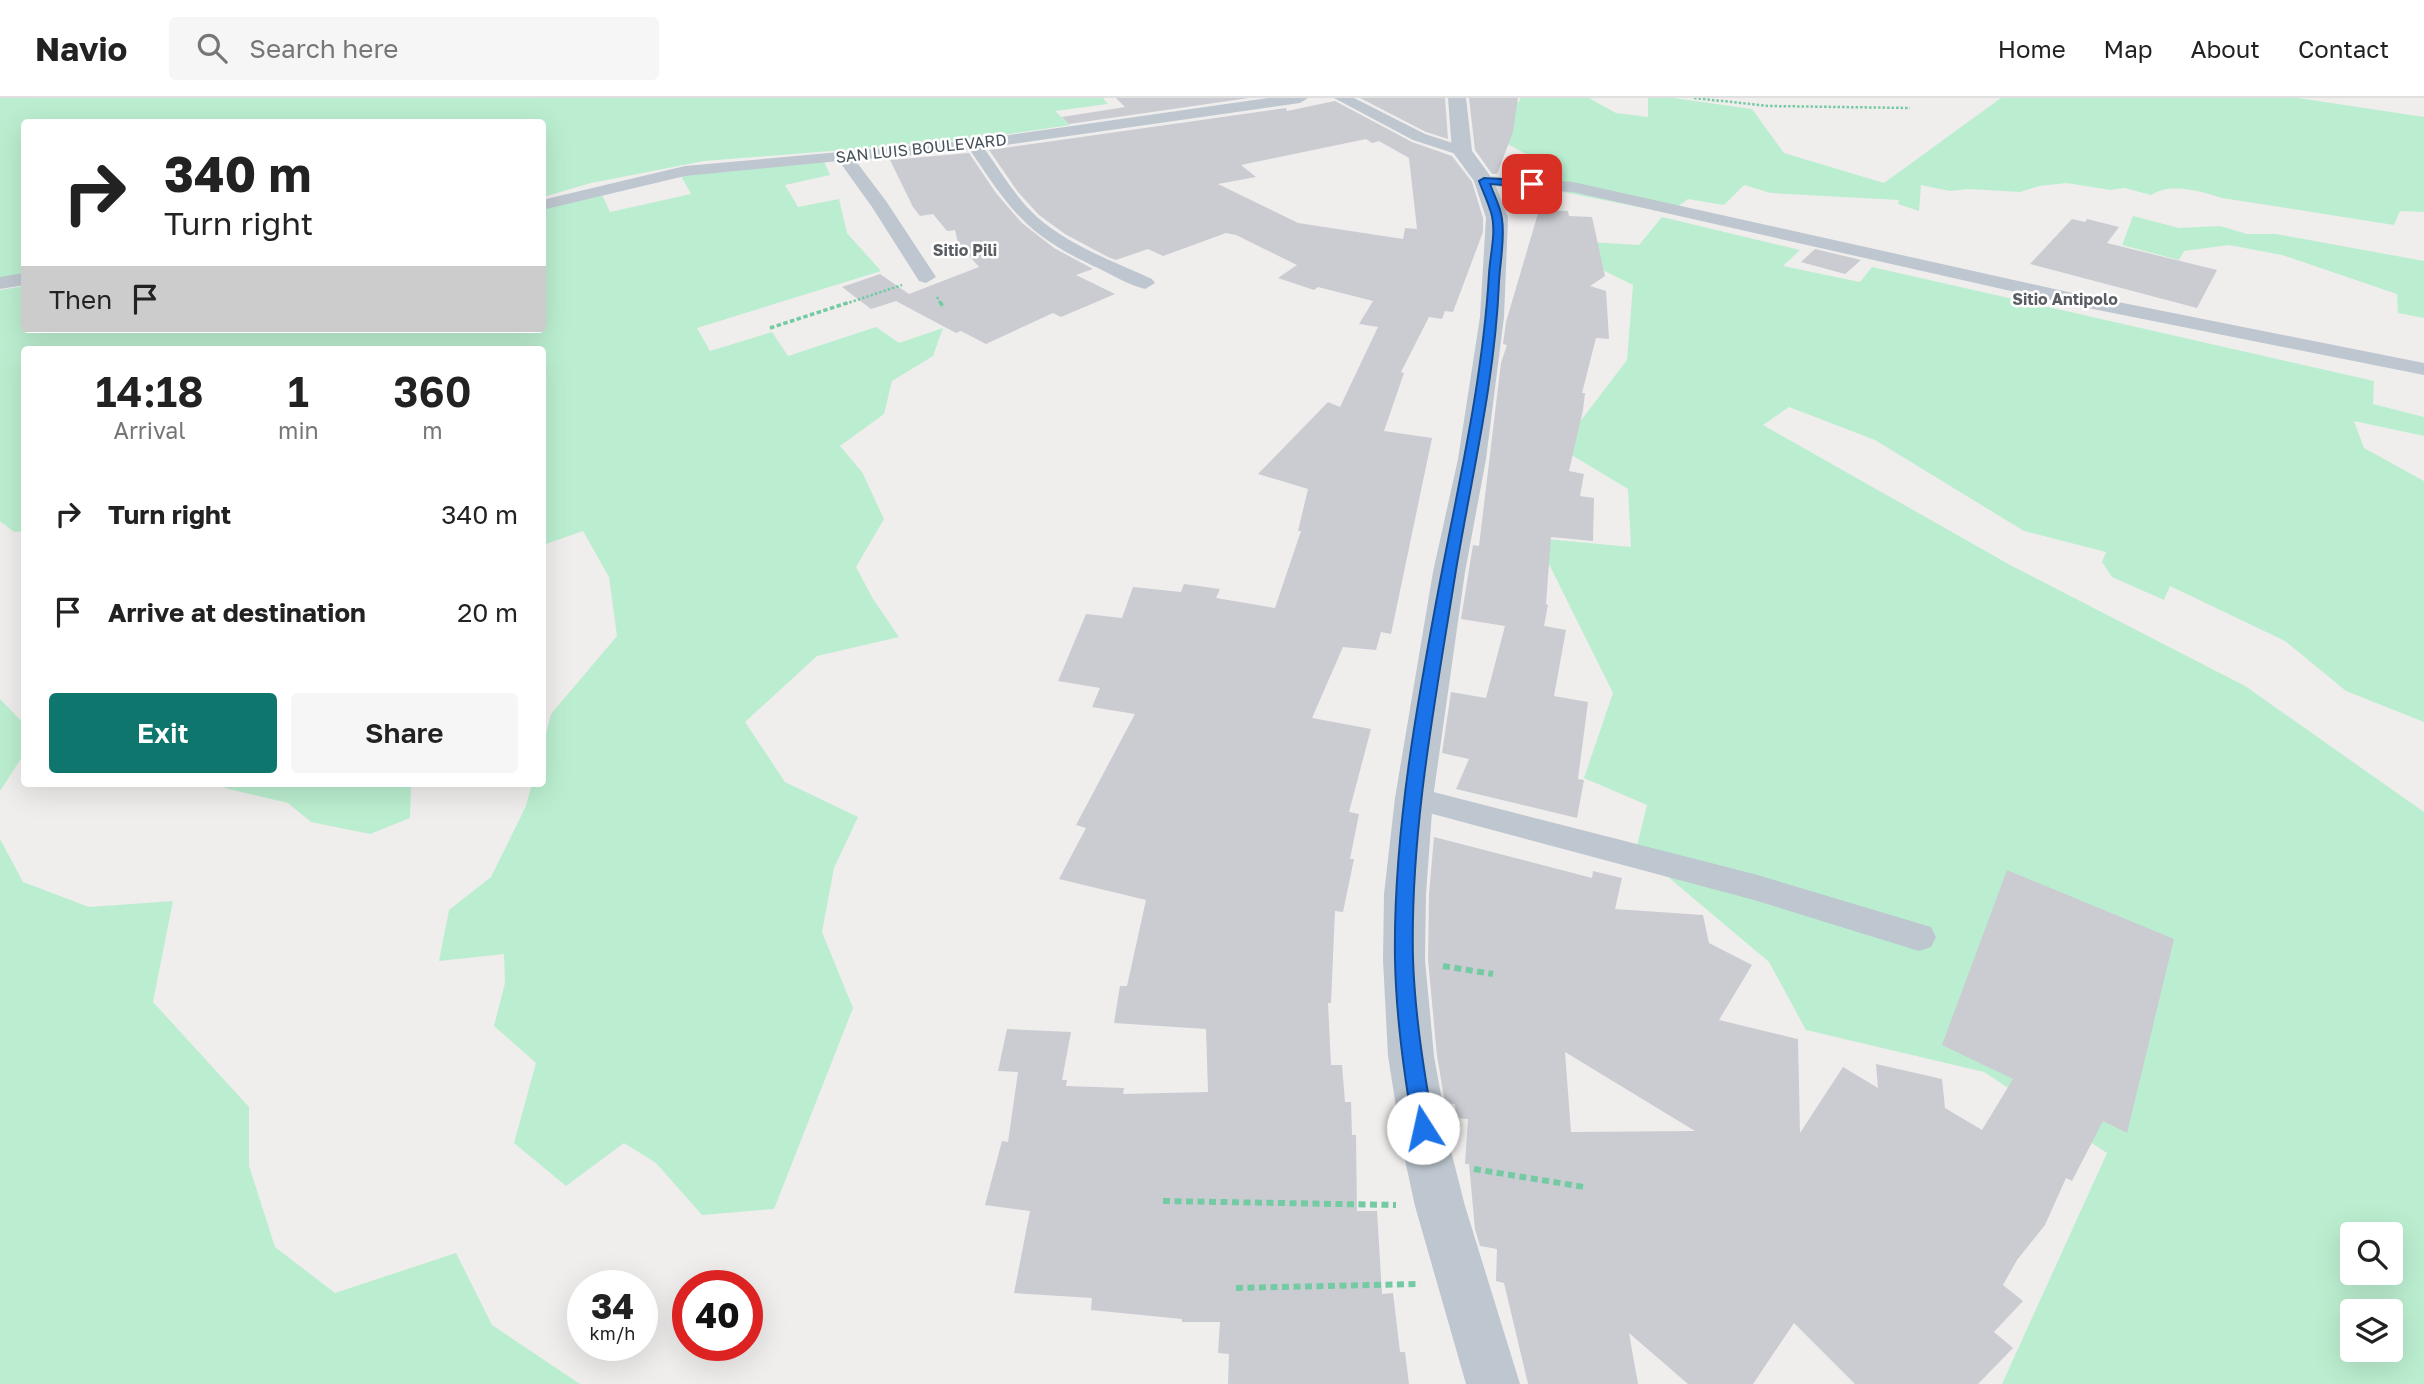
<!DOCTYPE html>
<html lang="en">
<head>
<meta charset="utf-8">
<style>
	:root { --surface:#fff; --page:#f6f6f6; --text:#222; --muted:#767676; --line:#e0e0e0; --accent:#0f766e }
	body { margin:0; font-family:"Golos Text",sans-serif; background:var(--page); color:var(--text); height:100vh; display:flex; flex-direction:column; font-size:26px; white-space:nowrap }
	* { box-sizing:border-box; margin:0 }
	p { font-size:23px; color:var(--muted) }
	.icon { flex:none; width:38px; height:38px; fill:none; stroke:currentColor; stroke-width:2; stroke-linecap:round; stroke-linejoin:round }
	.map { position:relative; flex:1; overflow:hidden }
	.details { position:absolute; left:21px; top:248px; width:525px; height:441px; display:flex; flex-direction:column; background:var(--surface); border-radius:7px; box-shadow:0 7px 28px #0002 }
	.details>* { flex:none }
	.banner { position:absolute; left:21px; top:21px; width:525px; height:214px; border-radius:7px; box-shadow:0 7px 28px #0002; background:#fff; color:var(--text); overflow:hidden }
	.tools { position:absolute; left:2340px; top:1124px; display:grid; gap:14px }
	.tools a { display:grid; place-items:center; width:63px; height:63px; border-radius:7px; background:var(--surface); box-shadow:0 7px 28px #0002; font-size:35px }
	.speed { position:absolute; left:567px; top:1172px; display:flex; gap:14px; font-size:35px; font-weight:700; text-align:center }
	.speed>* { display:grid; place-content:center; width:91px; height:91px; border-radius:50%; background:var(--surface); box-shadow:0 7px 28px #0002; line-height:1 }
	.speed small { font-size:18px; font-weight:400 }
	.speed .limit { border:10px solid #d22; background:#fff; color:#111 }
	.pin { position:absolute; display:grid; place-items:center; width:60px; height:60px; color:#fff; margin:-30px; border-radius:14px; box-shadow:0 4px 10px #0006 }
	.me { position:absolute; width:77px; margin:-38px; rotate:350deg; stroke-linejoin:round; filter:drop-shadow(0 0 5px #0008) }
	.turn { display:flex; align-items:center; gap:24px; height:147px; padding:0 28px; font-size:32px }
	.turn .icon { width:91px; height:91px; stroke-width:2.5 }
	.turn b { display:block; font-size:49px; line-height:60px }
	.then { display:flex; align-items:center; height:66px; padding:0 28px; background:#0003; gap:14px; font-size:26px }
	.eta { display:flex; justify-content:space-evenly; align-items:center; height:119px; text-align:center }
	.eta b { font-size:42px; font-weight:600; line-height:49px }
	.primary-button { display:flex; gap:14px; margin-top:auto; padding:14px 28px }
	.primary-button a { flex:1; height:80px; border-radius:7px; background:var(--accent); color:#fff; font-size:28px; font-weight:600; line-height:80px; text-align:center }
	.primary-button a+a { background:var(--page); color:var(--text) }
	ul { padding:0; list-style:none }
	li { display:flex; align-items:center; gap:21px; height:98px; padding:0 28px }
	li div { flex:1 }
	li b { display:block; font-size:26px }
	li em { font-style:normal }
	header { display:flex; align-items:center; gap:42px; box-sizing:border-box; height:98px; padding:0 35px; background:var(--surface); border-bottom:2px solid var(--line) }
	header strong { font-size:33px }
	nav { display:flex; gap:38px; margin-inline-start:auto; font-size:24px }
	.search { width:490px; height:63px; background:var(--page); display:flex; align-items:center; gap:18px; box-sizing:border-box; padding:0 24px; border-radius:7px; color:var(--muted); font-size:26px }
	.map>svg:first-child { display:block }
	.green { fill:#bbeed0; fill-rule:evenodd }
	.building { fill:#caccd2; fill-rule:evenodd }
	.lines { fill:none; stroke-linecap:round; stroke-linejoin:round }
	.path-far2 { stroke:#74cba3; stroke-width:2.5; stroke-dasharray:2.5 2; stroke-linecap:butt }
	.path-far1 { stroke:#74cba3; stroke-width:3.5; stroke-dasharray:4.5 2.5; stroke-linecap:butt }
	.path { stroke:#74cba3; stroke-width:6; stroke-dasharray:7 4.5; stroke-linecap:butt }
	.minor { fill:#bec7cf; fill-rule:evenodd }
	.tertiary { fill:#bec7cf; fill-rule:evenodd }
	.route { fill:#1a73e8; stroke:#114b97; stroke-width:2 }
	.labels { text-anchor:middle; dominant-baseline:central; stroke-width:5; stroke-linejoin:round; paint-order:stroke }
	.far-street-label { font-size:16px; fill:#46505a; stroke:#fff }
	.far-neighbourhood-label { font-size:16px; font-weight:bold; fill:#5a5d62; stroke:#fff }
</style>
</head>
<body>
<header>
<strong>Navio</strong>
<div class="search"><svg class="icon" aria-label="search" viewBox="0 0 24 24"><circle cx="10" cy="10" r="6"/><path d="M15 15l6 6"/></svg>Search here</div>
<nav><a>Home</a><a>Map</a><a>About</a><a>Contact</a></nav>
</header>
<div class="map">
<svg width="2424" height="1286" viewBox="0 0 2424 1286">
	<rect width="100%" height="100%" fill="#f0eded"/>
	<g class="green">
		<path d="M0 0H1103L1108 6 1055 13 1070 27 968 42 704 63 591 85 543 99 542 24H24V176L0 180Z"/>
		<path d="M1520 0H1589L1616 15 1648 19V0H1673L1752 11 1784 55 1884 85 2001 0H2298L2424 19V114L2400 113 2394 127 2222 100C2202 93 2170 84 2151 97L2124 90 2110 92 2067 85 2039 88 2020 94 1968 91 1950 93 1921 87 1919 113 1898 106 1899 102 1771 95 1744 87 1724 107 1688 101 1669 115 1528 87 1559 74 1504 44 1506 4H1519Z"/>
		<path d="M823 61 830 77 785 87 798 109 839 101 847 135 881 173 697 230 710 253 772 234 788 258 876 229 899 245 943 230 933 258 892 283 884 316 840 348 862 374 884 421 856 469 873 501 899 539 817 558 745 624 785 684 858 719 834 770 822 834 853 910 774 1111 702 1117 656 1065 624 1045 566 1088 514 1045 536 965 494 928 505 885 504 856 439 863 449 812 491 779 526 708 532 686H542L543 647 551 616 617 538 609 479 583 433 543 447 542 252H24V433L14 434 0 423V192L24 188V231H542L543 109 600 92 610 114 691 96 680 76Z"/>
		<path d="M2133 118 2179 130 2220 128 2247 136H2276L2424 163V220L2398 215 2397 196 2282 157 2229 147 2184 153 2179 162 2122 147Z"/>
		<path d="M1662 119 1800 152 1783 168 1860 184 1872 169 2374 283 2373 306 2424 319V338L2354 323 2364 350 2424 383V624L2346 593 2285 543 2170 488 2164 502 2112 479 2102 464 2106 454 2024 433 1875 342 1789 309 1763 327 2012 468 2245 588 2424 714V1286H2002L2107 1055 1984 974 1806 932 1769 864 1636 752 1647 707 1584 680 1613 595 1536 440 1631 449 1628 391 1560 350 1627 262 1633 187 1572 157 1573 143 1639 147ZM2352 1136H2390V1174H2352ZM2352 1213H2390V1251H2352Z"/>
		<path d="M0 601 24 626V656L0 693Z"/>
		<path d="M222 686H411L410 720 370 736 311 724 288 705 225 690Z"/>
		<path d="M0 741 23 784 89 809 173 803 153 904 249 1009V1068L275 1149 335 1195 456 1155 492 1227 580 1286H0Z"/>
	</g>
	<g class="building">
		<path d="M1116 0H1249L1069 26 1062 19 1125 9Z"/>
		<path d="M1360 0H1445L1448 41 1426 34Z"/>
		<path d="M1469 0H1518L1513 34 1497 76H1492L1475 52Z"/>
		<path d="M1335 3 1412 44 1452 58 1472 84 1483 120V134L1453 214 1445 213 1442 221 1429 219 1401 274 1404 275 1384 333 1432 340 1391 536 1381 534 1376 552 1343 549 1312 620 1371 631 1349 714 1359 716 1350 761H1354L1343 814 1335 813 1331 905H1328L1331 967H1342L1345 1004H1351L1352 1037H1356L1357 1113H1377L1382 1196 1393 1195 1400 1254H1405L1409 1286H1228L1229 1256 1218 1255 1220 1224H1182V1221L1091 1212 1092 1200 1014 1195 1030 1113 985 1107 1002 1043 1008 1044 1018 974 998 973 1007 931 1071 934 1062 982H1067L1066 988 1124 990 1123 996 1208 994 1206 931 1114 925 1120 888H1127L1146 802 1059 781 1086 730 1076 727 1135 616 1092 609 1100 590 1058 583 1086 516 1122 520 1133 489 1181 494 1184 486 1220 491 1216 500 1275 510 1301 433H1298L1308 391 1258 376 1328 304 1340 309 1378 229 1359 226 1373 203 1318 189 1314 192 1278 180 1297 167 1236 137 1226 135 1163 158 1148 151 1116 162 1108 159 1065 136 1039 117 1018 94 989 52 1286 10 1287 13ZM1366 41 1372 45 1379 43 1409 60 1417 131 1405 130 1403 141 1298 125 1218 86 1256 79 1241 67Z"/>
		<path d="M969 55 996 95 1022 125 1054 150 1093 171 1076 177 1115 196 1061 219 1053 215 986 246 961 233 956 235 896 203 871 211 842 189 880 176 909 196 979 169 958 145 955 132 947 133 933 116 920 118 913 109 890 62Z"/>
		<path d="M1539 112 1568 113 1569 118 1592 119 1605 178 1590 188 1606 193 1609 241 1596 240 1582 295H1585L1583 312 1569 373 1584 376 1580 398 1594 400 1593 443 1551 439 1546 506 1548 507 1544 528 1566 532 1554 598 1588 604 1578 681 1584 682 1577 720 1456 691 1469 661 1442 655 1451 594 1486 600 1505 528 1461 521 1473 447 1479 448 1501 265 1507 247 1503 246 1506 224Z"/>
		<path d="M2072 121 2085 124 2087 121 2119 129 2107 145 2217 172 2197 210 2030 166Z"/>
		<path d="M1815 151 1861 162 1845 176 1801 164Z"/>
		<path d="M1434 739 1592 780 1593 773 1622 780 1615 811 1703 817 1709 845 1752 867 1719 922 1798 941 1800 1035 1843 969 1878 990 1876 966 1942 981 1945 1010 1982 1032 2013 981 1942 947 2007 772 2174 841 2127 1035 2103 1023 2072 1083 2066 1080 2045 1127 2017 1162 2003 1187 2023 1203 1994 1234 2013 1250 1978 1286H1855L1794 1225 1753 1286H1688L1629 1235 1638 1286H1528L1504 1185 1496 1183 1497 1151 1480 1148 1475 1131 1469 1066H1465L1468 1021 1456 1020 1455 1006 1445 1005 1437 958 1428 862 1429 796ZM1565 954 1695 1033 1571 1034Z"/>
	</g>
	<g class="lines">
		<g class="path-far2">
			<path d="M1694 0 1769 8 1910 10"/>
			<path d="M937 199 941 206"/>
			<path d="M845 206 902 187"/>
		</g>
		<g class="path-far1">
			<path d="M940 204 944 210"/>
			<path d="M770 230 850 204"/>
		</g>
		<g class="path">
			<path d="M1443 868 1493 876"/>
			<path d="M1474 1071 1584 1089"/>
			<path d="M1163 1103 1396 1107"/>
			<path d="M1236 1190 1420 1186"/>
		</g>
		<g class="minor">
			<path d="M1268 0H1308L1300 5 984 50C1001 74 1016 100 1037 119 1070 148 1113 163 1152 181L1155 185 1145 191C1129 187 1114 178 1100 171 1028 138 1013 116 970 52L855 62 886 103 936 179 926 185 919 183 872 109 839 63 685 78 542 112V102L685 68 974 42Z"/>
			<path d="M1334 0H1354L1425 36 1468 50 1470 53 1462 58 1413 42Z"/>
			<path d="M1484 78 1573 84 2068 194 2424 265V277L2068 206 1573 94 1478 87 1476 83 1478 79Z"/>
			<path d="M24 175V187L0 191V179Z"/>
			<path d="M1414 689 1754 776 1931 829 1936 839 1931 849 1919 853 1754 802 1403 708 1398 700 1403 692Z"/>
		</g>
		<path class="tertiary" d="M1448 0H1466L1472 53 1494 83 1508 120 1504 219 1486 361 1465 474 1433 700 1426 796 1425 862 1434 958 1451 1053 1465 1108 1520 1286H1466L1415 1108 1403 1053 1388 958 1383 862 1384 796 1395 700 1433 474 1458 361 1480 219 1486 120 1474 83 1452 53Z"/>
	</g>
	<path class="route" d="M1484 80 1532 83 1537 86 1532 89 1490 86C1494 97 1501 110 1502 121 1505 141 1500 164 1499 184 1495 284 1471 380 1455 478 1435 604 1410 733 1413 861 1415 918 1424 974 1434 1030L1431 1036 1423 1039 1416 1036 1413 1030C1404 974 1396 918 1395 861 1393 734 1418 599 1442 473 1461 375 1483 277 1489 176 1490 158 1496 135 1492 118 1489 106 1483 94 1479 83Z"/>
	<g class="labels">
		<g class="far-street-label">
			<text transform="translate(921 50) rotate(-6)">SAN LUIS BOULEVARD</text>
		</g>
		<g class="far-neighbourhood-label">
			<text x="965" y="152">Sitio Pili</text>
			<text x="2065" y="201">Sitio Antipolo</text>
		</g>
	</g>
</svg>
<div class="tools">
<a><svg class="icon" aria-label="search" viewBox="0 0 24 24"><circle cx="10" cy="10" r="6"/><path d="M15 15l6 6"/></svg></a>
<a><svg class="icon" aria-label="layers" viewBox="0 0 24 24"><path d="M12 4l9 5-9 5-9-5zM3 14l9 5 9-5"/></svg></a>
</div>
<div class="speed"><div>34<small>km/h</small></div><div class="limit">40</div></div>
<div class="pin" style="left:1532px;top:86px;background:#d93025"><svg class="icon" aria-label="arrive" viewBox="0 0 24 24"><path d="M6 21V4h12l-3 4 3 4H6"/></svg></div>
<svg class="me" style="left:1423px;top:1030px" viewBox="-20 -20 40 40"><circle r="19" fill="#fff"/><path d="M0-13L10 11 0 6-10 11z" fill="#1a73e8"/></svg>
<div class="banner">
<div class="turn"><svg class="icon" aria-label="right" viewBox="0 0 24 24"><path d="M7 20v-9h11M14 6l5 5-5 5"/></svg><div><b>340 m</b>Turn right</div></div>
<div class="then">Then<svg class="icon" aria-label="arrive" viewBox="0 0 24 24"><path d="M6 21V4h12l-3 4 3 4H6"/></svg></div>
</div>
<section class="details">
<div class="eta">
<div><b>14:18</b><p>Arrival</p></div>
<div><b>1</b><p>min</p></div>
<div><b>360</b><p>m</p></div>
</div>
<ul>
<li><svg class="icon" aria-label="right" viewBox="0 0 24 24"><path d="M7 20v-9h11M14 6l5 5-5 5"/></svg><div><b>Turn right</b></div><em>340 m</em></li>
<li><svg class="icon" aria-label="arrive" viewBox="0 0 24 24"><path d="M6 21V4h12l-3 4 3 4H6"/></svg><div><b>Arrive at destination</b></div><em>20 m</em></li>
</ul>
<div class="primary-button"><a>Exit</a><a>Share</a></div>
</section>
</div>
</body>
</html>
